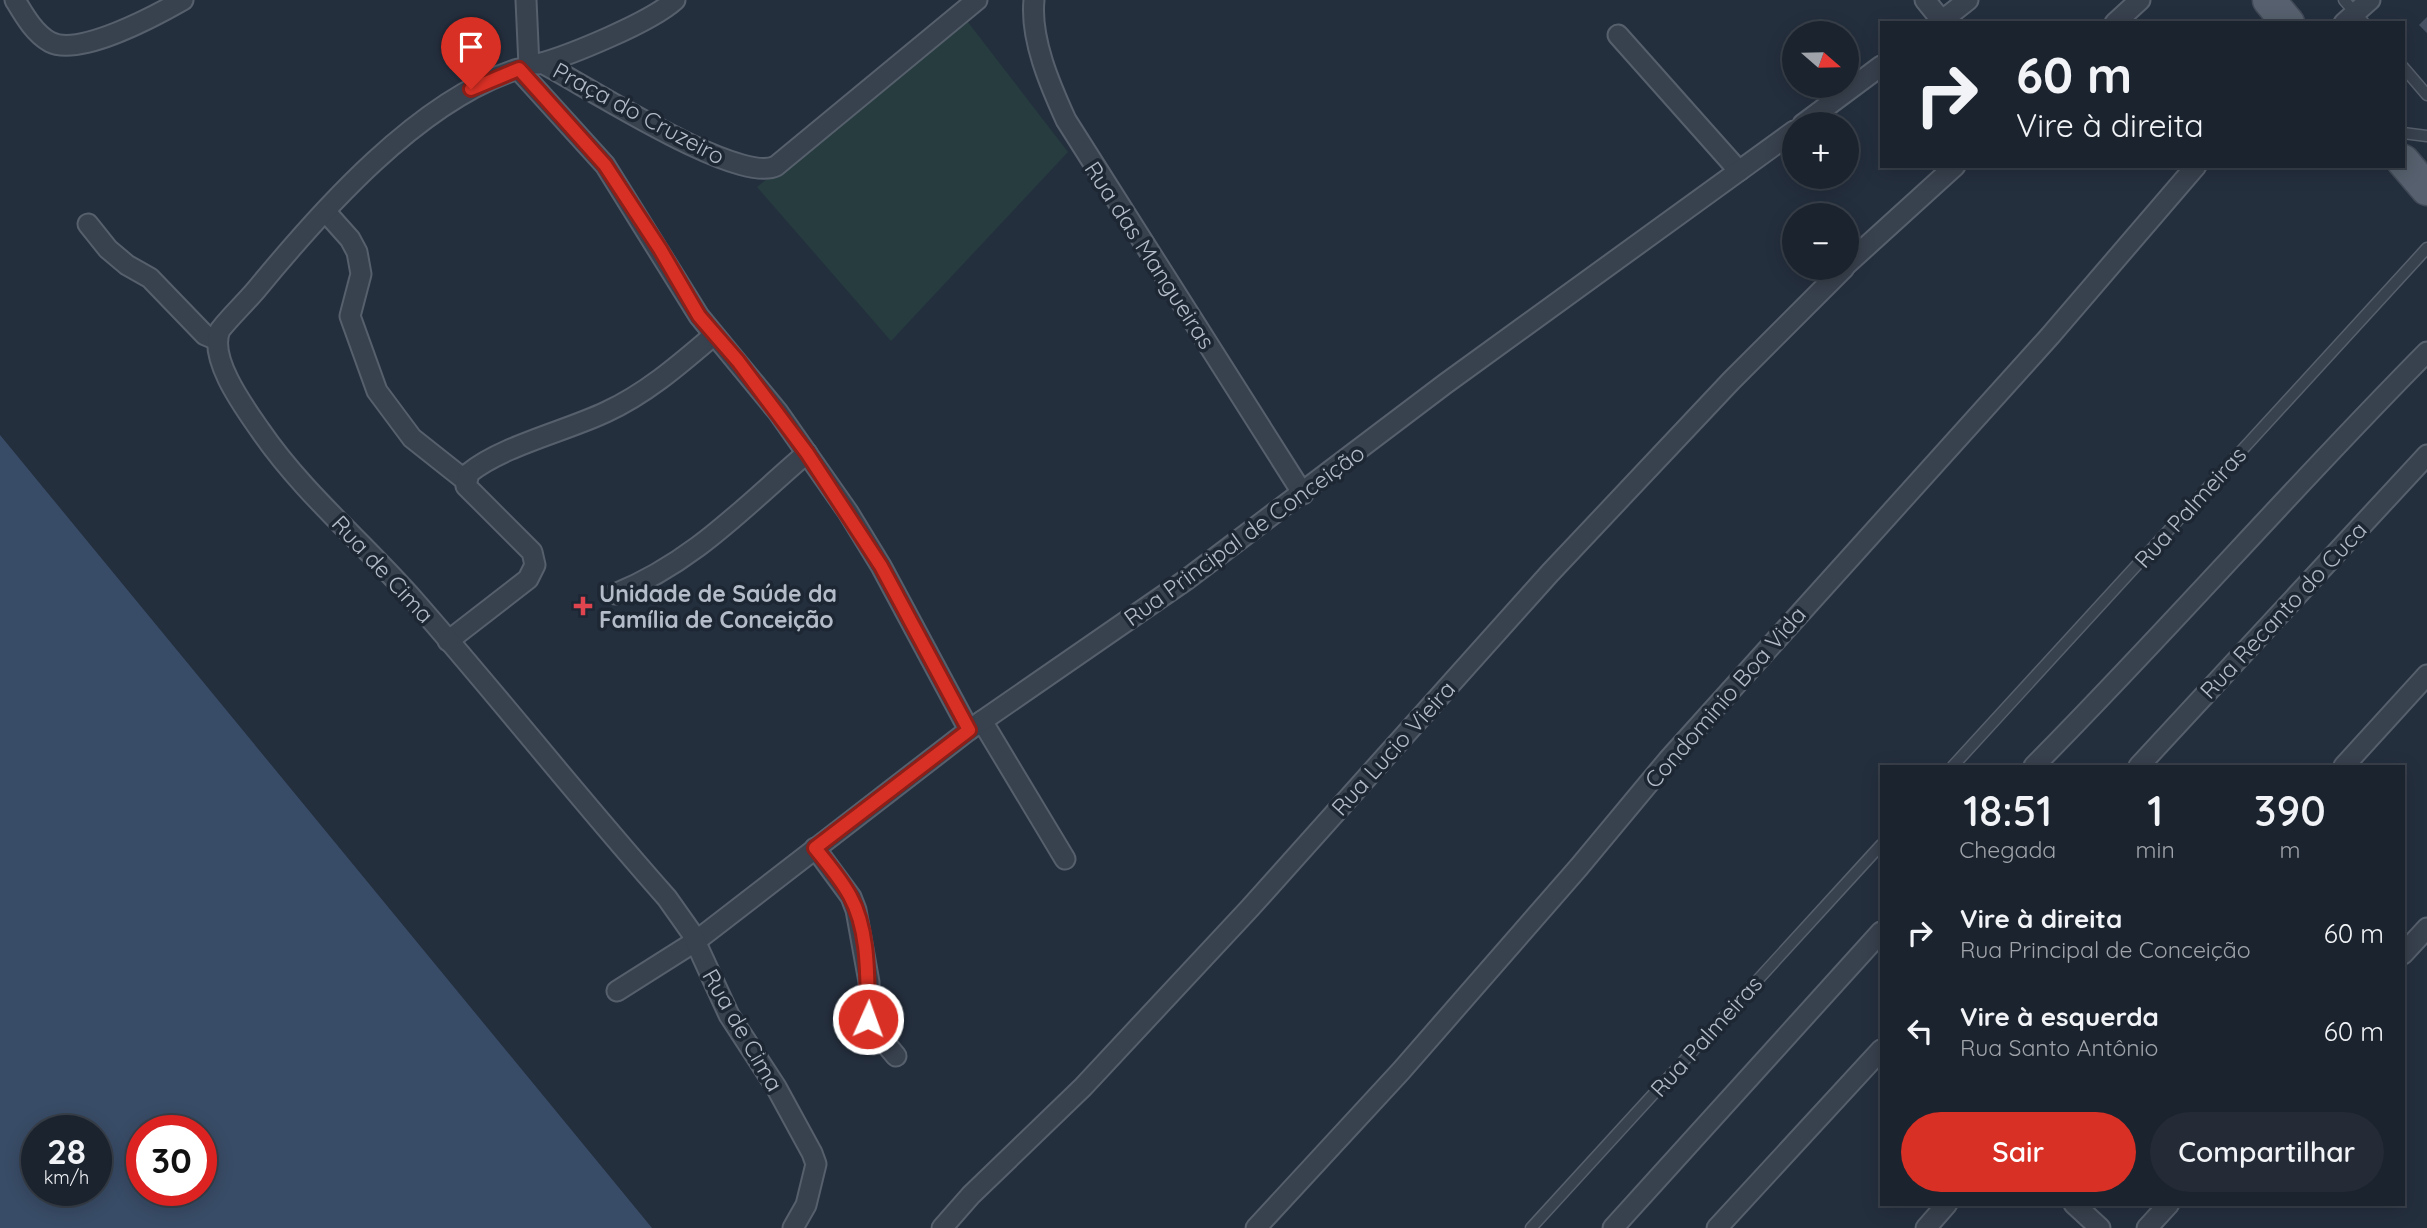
<!DOCTYPE html>
<html lang="pt">
<head>
<meta charset="utf-8">
<style>
	:root { --surface:#1b232e; --page:#242b36; --text:#f1f3f6; --muted:#a0a4aa; --line:#39404a; --accent:#d93025 }
	body { margin:0; font-family:Quicksand,sans-serif; background:var(--page); color:var(--text); height:100vh; display:flex; flex-direction:column; font-size:26px; white-space:nowrap }
	* { box-sizing:border-box; margin:0 }
	p { font-size:23px; color:var(--muted) }
	.icon { flex:none; width:38px; height:38px; fill:none; stroke:currentColor; stroke-width:2; stroke-linecap:round; stroke-linejoin:round }
	.map { position:relative; flex:1; overflow:hidden }
	.panel { position:absolute; left:1880px; top:765px; width:525px; height:441px; display:flex; flex-direction:column; background:var(--surface); border-radius:0px; box-shadow:0 4px 18px #0003,0 0 0 2px var(--line) }
	.panel>* { flex:none }
	.banner { position:absolute; left:1880px; top:21px; width:525px; height:147px; border-radius:0px; box-shadow:0 4px 18px #0003,0 0 0 2px var(--line); background:#1b232e; color:var(--text); overflow:hidden }
	.needle { width:46px; rotate:110deg }
	.tools { position:absolute; left:1782px; top:21px; display:grid; gap:14px }
	.tools a { display:grid; place-items:center; width:77px; height:77px; border-radius:50%; background:var(--surface); box-shadow:0 4px 18px #0003,0 0 0 2px var(--line); font-size:35px }
	.speed { position:absolute; left:21px; top:1115px; display:flex; gap:14px; font-size:35px; font-weight:700; text-align:center }
	.speed>* { display:grid; place-content:center; width:91px; height:91px; border-radius:50%; background:var(--surface); box-shadow:0 4px 18px #0003,0 0 0 2px var(--line); line-height:1 }
	.speed small { font-size:18px; font-weight:400 }
	.speed .limit { border:10px solid #d22; background:#fff; color:#111 }
	.pin { position:absolute; display:grid; place-items:center; width:60px; height:60px; color:#fff; margin:-72px -30px; border-radius:50% 50% 50% 0; rotate:-45deg; box-shadow:0 0 7px #0007 }
	.pin .icon { rotate:45deg }
	.me { position:absolute; width:77px; margin:-38px; rotate:2deg; stroke-linejoin:round; filter:drop-shadow(0 0 5px #0008) }
	.turn { display:flex; align-items:center; gap:24px; height:147px; padding:0 21px; font-size:32px }
	.turn .icon { width:91px; height:91px; stroke-width:2.5 }
	.turn b { display:block; font-size:49px; line-height:60px }
	.eta { display:flex; justify-content:space-evenly; align-items:center; height:119px; text-align:center }
	.eta b { font-size:42px; font-weight:600; line-height:49px }
	.cta { display:flex; gap:14px; margin-top:auto; padding:14px 21px }
	.cta a { flex:1; height:80px; border-radius:42px; background:var(--accent); color:#fff; font-size:28px; font-weight:600; line-height:80px; text-align:center }
	.cta a+a { background:var(--page); color:var(--text) }
	ul { padding:0; list-style:none }
	li { display:flex; align-items:center; gap:21px; height:98px; padding:0 21px }
	li div { flex:1 }
	li b { display:block; font-size:26px }
	li em { font-style:normal }
	.map>svg:first-child { display:block }
	.green { fill:#263c3f }
	.water { fill:#394c67; fill-rule:evenodd }
	.building { fill:#455162 }
	.lines { fill:none; stroke-linecap:round; stroke-linejoin:round }
	.service-casing { stroke:#565f6c; stroke-width:13 }
	.minor-casing { stroke:#565f6c; stroke-width:23 }
	.primary-casing { stroke:#414a57; stroke-width:35 }
	.service { stroke:#38414e; stroke-width:10 }
	.minor { stroke:#38414e; stroke-width:19 }
	.primary { stroke:#56606e; stroke-width:32 }
	.route-casing { stroke:#8d1f18; stroke-width:18 }
	.route { stroke:#d93025; stroke-width:12 }
	.health-dot { fill:#e0444e; stroke:#1d2633; stroke-width:2.5 }
	.labels { text-anchor:middle; dominant-baseline:central; stroke-width:7; stroke-linejoin:round; paint-order:stroke }
	.street-label { font-size:23px; fill:#b4bcc9; stroke:#1d2633 }
	.poi-label { font-size:23px; font-weight:bold; fill:#b4bcc9; stroke:#1d2633; text-anchor:start }
</style>
</head>
<body>
<div class="map">
<svg width="2427" height="1228" viewBox="0 0 2427 1228">
	<rect width="100%" height="100%" fill="#242f3e"/>
	<path class="green" d="M964 17 1068 152 891 341 757 187Z"/>
	<path class="water" d="M0 435 652 1228H0ZM37 1130H96V1190H37ZM142 1130H201V1190H142Z"/>
	<path class="building" d="M2427 17V33L2419 25Z"/>
	<g class="lines">
		<g class="service-casing">
			<g id="service">
				<path d="M2344 0 2364 23"/>
				<path d="M2403 67 2427 95"/>
				<path d="M2403 133 2427 136"/>
				<path d="M1953 766 2427 248"/>
				<path d="M1531 1228 1881 845"/>
			</g>
		</g>
		<g class="minor-casing">
			<g id="minor">
				<path d="M15 0C24 15 34 33 50 42 79 57 155 16 183 0"/>
				<path d="M526 0 529 66"/>
				<path d="M1034 0C1030 39 1050 85 1066 120L1303 494"/>
				<path d="M1925 0 1942 21"/>
				<path d="M1939 23 1968 0"/>
				<path d="M2115 23 2140 0"/>
				<path d="M2344 23 2370 0"/>
				<path d="M1618 35 1739 171"/>
				<path d="M542 63C583 84 738 185 776 166L977 0"/>
				<path d="M538 64C571 55 651 22 675 0"/>
				<path d="M1803 124 1881 66"/>
				<path d="M325 211 350 239 357 252 361 274 350 316 377 391 412 438 465 480"/>
				<path d="M88 224 108 249 127 265 150 278 205 335 217 340"/>
				<path d="M1846 265 1955 166"/>
				<path d="M615 594C694 562 744 507 807 453"/>
				<path d="M448 641 528 579 535 565 532 552 466 486 469 473C502 446 566 431 606 412 647 393 680 364 714 335"/>
				<path d="M982 721 1065 859"/>
				<path d="M2034 766C2168 631 2293 487 2427 352"/>
				<path d="M2139 766 2427 455"/>
				<path d="M2344 766 2427 675"/>
				<path d="M815 848 851 897 856 910 869 982V1024L896 1056"/>
				<path d="M2403 954 2427 928"/>
				<path d="M617 991 696 941 969 730 1186 580 1445 384 1794 131"/>
				<path d="M2074 1204 2100 1228"/>
				<path d="M793 1228 806 1205 816 1164 812 1153 776 1087 729 1015 691 932 667 898C580 800 499 697 413 599 363 542 303 493 260 430 244 407 208 358 220 330 231 316 244 304 256 290 321 211 419 100 518 69L605 165 699 316 778 412 848 512 881 566 969 730"/>
				<path d="M942 1228 971 1195 1083 1087 1250 908 1550 573 1731 381 1844 268"/>
				<path d="M1256 1228 1401 1071 1579 867 1668 760 2050 336 2196 166"/>
				<path d="M1613 1228 1881 932"/>
				<path d="M1717 1228 1881 1050"/>
				<path d="M1926 1228 1947 1204"/>
				<path d="M2147 1228 2169 1204"/>
			</g>
		</g>
		<g class="primary-casing">
			<g id="primary">
				<path d="M2269 0 2288 23"/>
				<path d="M2403 161 2427 189"/>
			</g>
		</g>
		<use href="#service" class="service"/>
		<use href="#minor" class="minor"/>
		<use href="#primary" class="primary"/>
	</g>
	<g class="lines">
		<g class="route-casing">
			<path id="route" d="M471 89 519 69 605 165 660 249 699 316 738 361 807 453 881 566 969 730 815 848C827 863 841 879 850 896 870 932 867 980 868 1019"/>
		</g>
		<use href="#route" class="route"/>
	</g>
	<path class="health-dot" d="M579.5 595.5h7v7h7v7h-7v7h-7v-7h-7v-7h7z"/>
	<g class="labels">
		<g class="street-label">
			<text transform="translate(639 113) rotate(28)">Praça do Cruzeiro</text>
			<text transform="translate(1150 255) rotate(57)">Rua das Mangueiras</text>
			<text transform="translate(2190 507) rotate(-48)">Rua Palmeiras</text>
			<text transform="translate(1244 535) rotate(-36)">Rua Principal de Conceição</text>
			<text transform="translate(383 569) rotate(47)">Rua de Cima</text>
			<text transform="translate(2283 610) rotate(-47)">Rua Recanto do Cuca</text>
			<text transform="translate(1725 697) rotate(-49)">Condominio Boa Vida</text>
			<text transform="translate(1393 748) rotate(-48)">Rua Lucio Vieira</text>
			<text transform="translate(743 1030) rotate(60)">Rua de Cima</text>
			<text transform="translate(1706 1036) rotate(-48)">Rua Palmeiras</text>
		</g>
		<g class="poi-label">
			<text x="599" y="593">Unidade de Saúde da<tspan x="599" dy="26">Família de Conceição</tspan></text>
		</g>
	</g>
</svg>
<div class="tools">
<a><svg class="needle" viewBox="-14 -14 28 28"><path d="M0-13l5 13h-10z" fill="#e53935"/><path d="M0 13l5-13h-10z" fill="#a0a4aa"/></svg></a>
<a>+</a>
<a>−</a>
</div>
<div class="speed"><div>28<small>km/h</small></div><div class="limit">30</div></div>
<div class="pin" style="left:471px;top:89px;background:#d93025"><svg class="icon" aria-label="arrive" viewBox="0 0 24 24"><path d="M6 21V4h12l-3 4 3 4H6"/></svg></div>
<svg class="me" style="left:868px;top:1019px" viewBox="-20 -20 40 40"><circle r="17" fill="#d93025" stroke="#fff" stroke-width="3"/><path d="M0-11L8 9 0 5-8 9z" fill="#fff"/></svg>
<div class="banner">
<div class="turn"><svg class="icon" aria-label="right" viewBox="0 0 24 24"><path d="M7 20v-9h11M14 6l5 5-5 5"/></svg><div><b>60 m</b>Vire à direita</div></div>
</div>
<section class="panel">
<div class="eta">
<div><b>18:51</b><p>Chegada</p></div>
<div><b>1</b><p>min</p></div>
<div><b>390</b><p>m</p></div>
</div>
<ul>
<li><svg class="icon" aria-label="right" viewBox="0 0 24 24"><path d="M7 20v-9h11M14 6l5 5-5 5"/></svg><div><b>Vire à direita</b><p>Rua Principal de Conceição</p></div><em>60 m</em></li>
<li><svg class="icon" aria-label="left" viewBox="0 0 24 24"><path d="M17 20v-9H6M10 6l-5 5 5 5"/></svg><div><b>Vire à esquerda</b><p>Rua Santo Antônio</p></div><em>60 m</em></li>
</ul>
<div class="cta"><a>Sair</a><a>Compartilhar</a></div>
</section>
</div>
</body>
</html>
